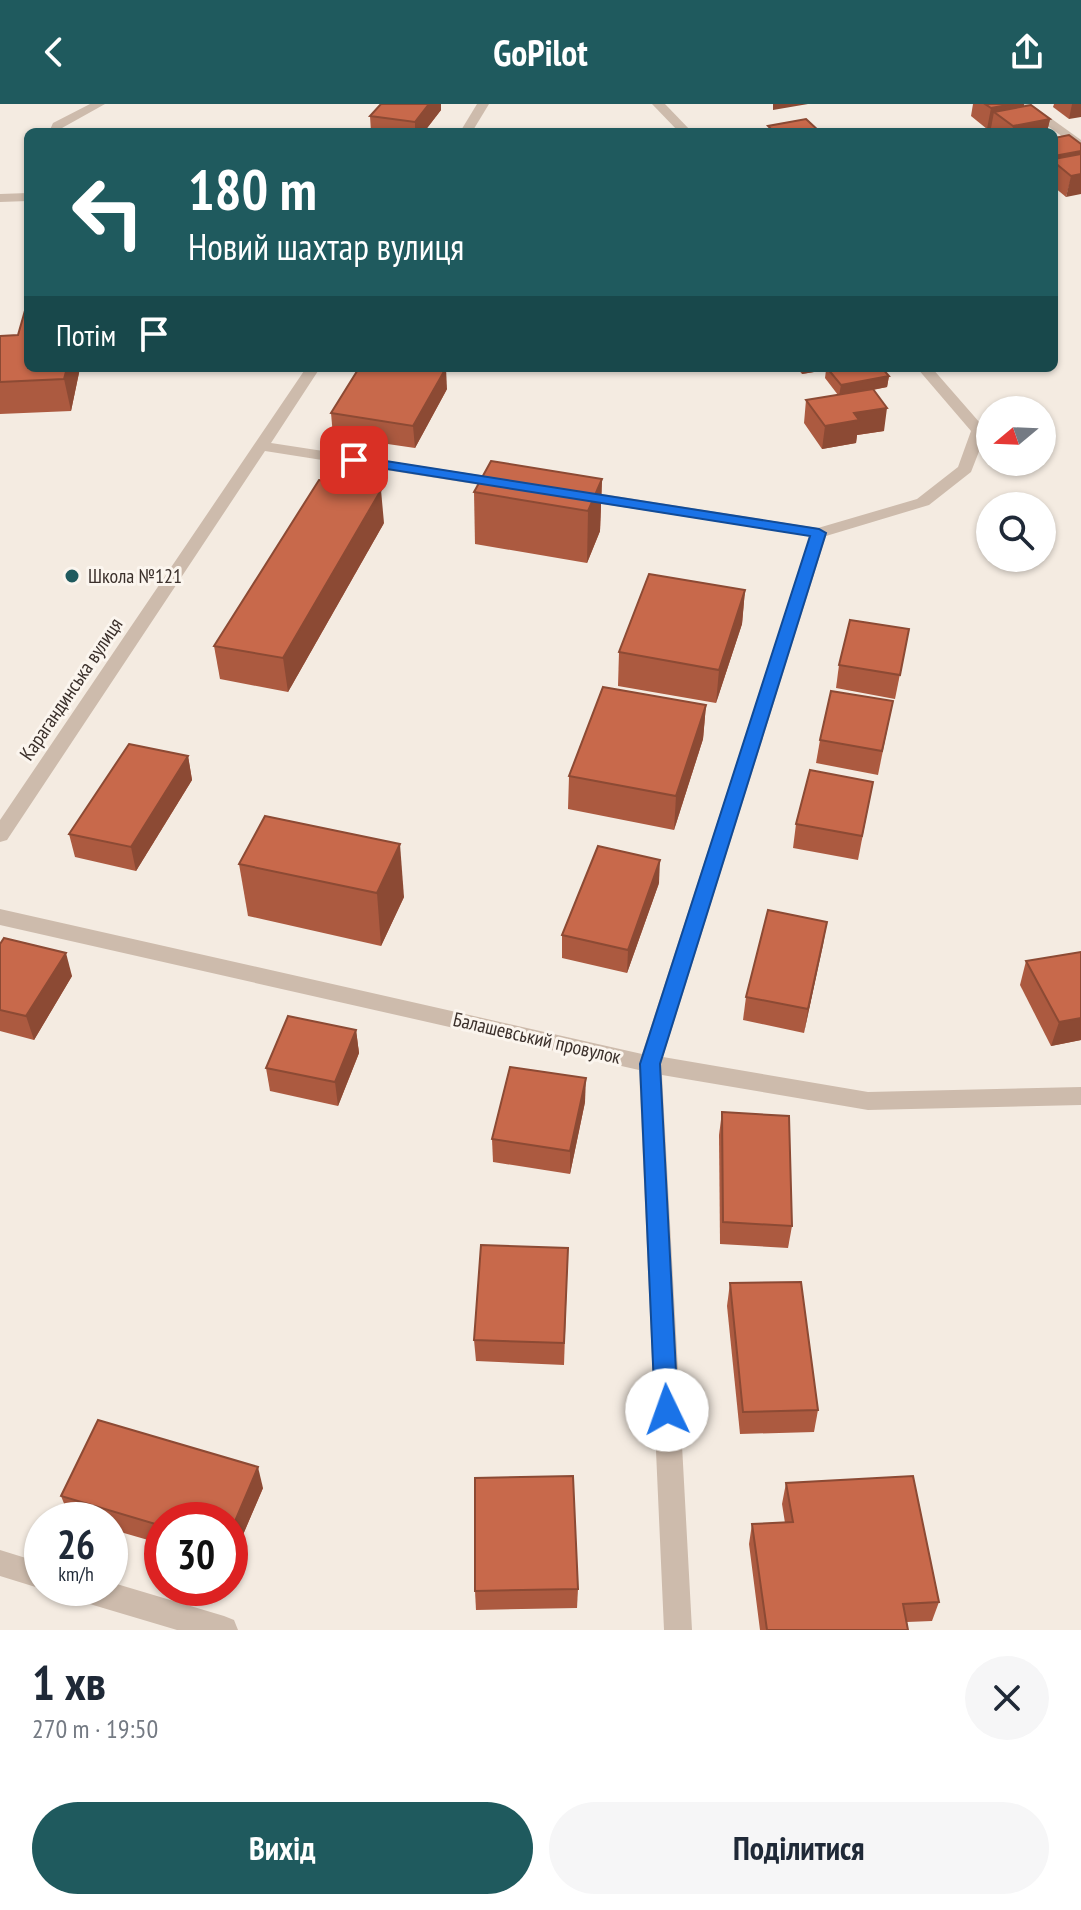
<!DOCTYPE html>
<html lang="uk">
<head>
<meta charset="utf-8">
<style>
	:root { --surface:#fff; --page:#f6f6f7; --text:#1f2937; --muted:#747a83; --accent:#1f5a5e }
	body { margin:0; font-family:"PT Sans Narrow",sans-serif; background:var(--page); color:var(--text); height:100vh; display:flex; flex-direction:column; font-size:30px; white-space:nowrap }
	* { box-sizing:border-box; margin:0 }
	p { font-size:26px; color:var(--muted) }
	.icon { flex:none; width:44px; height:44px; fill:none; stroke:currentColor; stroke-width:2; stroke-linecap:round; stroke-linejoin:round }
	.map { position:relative; height:1526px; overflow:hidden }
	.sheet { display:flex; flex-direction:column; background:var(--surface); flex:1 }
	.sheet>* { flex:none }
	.banner { position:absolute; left:24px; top:24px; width:1034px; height:244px; border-radius:12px; box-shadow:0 2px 6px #0004; background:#1f5a5e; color:#fff; overflow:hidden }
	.needle { width:52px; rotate:251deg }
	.tools { position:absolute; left:976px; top:292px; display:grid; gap:16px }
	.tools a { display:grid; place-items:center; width:80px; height:80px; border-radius:50%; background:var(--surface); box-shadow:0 2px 6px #0004; font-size:40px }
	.speed { position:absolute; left:24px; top:1398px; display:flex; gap:16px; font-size:40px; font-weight:700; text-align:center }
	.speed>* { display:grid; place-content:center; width:104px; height:104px; border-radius:50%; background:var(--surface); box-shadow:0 2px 6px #0004; line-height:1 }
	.speed small { font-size:20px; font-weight:400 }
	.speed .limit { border:12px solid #d22; background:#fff; color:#111 }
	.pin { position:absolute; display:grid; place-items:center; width:68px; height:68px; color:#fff; margin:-34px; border-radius:16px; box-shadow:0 4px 12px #0006 }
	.me { position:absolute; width:88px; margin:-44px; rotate:357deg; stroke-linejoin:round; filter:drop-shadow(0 0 6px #0008) }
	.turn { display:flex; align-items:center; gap:28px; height:168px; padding:0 32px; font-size:36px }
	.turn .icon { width:104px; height:104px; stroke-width:2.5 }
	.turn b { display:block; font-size:56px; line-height:68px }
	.then { display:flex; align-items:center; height:76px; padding:0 32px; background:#0003; gap:16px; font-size:30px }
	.round { display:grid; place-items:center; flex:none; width:84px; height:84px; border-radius:42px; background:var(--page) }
	.summary { display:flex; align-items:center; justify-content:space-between; height:136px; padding:0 32px }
	h1 { font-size:48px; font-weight:700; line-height:60px }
	.button { display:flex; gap:16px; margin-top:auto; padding:16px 32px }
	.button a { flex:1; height:92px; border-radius:48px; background:var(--accent); color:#fff; font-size:32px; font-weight:700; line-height:92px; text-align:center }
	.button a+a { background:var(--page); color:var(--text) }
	header { display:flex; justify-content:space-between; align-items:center; height:104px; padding:0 32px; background:var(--accent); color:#fff; font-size:36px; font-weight:700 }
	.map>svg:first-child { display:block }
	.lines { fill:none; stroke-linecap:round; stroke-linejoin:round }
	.minor { fill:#cdbbac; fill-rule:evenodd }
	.wall { fill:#ac5a40 }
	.shaded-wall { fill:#8c4a34 }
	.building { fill:#c8694b; stroke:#8c4a34; stroke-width:2 }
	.route { fill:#1a73e8; stroke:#114b97; stroke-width:2 }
	.poi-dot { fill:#1f5a5e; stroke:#fbf5ee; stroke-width:3 }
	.labels { text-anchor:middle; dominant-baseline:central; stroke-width:6; stroke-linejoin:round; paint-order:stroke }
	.poi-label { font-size:20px; fill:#3b302b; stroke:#fbf5ee; text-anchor:start }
	.street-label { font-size:20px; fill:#3b302b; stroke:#fbf5ee }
</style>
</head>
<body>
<header><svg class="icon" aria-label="back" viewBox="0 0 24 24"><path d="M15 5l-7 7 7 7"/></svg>GoPilot<svg class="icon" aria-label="share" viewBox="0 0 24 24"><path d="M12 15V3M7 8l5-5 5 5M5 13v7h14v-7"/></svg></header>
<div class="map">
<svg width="1081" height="1526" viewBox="0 0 1081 1526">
	<rect width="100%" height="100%" fill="#f4ebe1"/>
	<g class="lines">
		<g class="minor">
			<path d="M90 0H105L62 24 61 28H49L53 19Z"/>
			<path d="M477 0H489L472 28H460Z"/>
			<path d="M652 0H665L692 28H679Z"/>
			<path d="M1017 0H1031L1081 36V46Z"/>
			<path d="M28 89V97L0 98V90Z"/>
			<path d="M306 264H320L271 339 506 375 514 380 506 385 265 347 7 736 0 738V716Z"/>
			<path d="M917 264H932L987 327 971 368 929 401 826 432 663 953 868 988 1081 983V1001L868 1006 662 971 692 1526H664L639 966 0 821V805L642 950 810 432 577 396 569 391 577 386 818 424 917 395 958 363 971 327Z"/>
			<path d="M0 1446 42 1459V1484H46L42 1485 0 1472Z"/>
			<path d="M110 1478 224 1512 234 1516 238 1526H177L83 1498 73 1494 69 1484H110Z"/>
		</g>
	</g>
	<g class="wall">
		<path d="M973 0H1024V2L1050 15 1047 28H991V24L987 25 971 12Z"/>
		<path d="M1054 0H1081L1069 15 1053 3Z"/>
		<path d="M441 6 424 28H371L370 12Z"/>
		<path d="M1054 34 1081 40 1066 93 1054 83Z"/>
		<path d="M18 231 28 264H80L71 307 0 310V232Z"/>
		<path d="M797 264H882L889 272 887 283 873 286 884 327 857 331 856 339 822 345 804 319 806 296 838 291 825 274 826 266 802 270Z"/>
		<path d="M447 285 415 344 333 332 331 309Z"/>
		<path d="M602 375 600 427 587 459 475 440 474 388Z"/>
		<path d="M384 419 288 588 220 575 214 542Z"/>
		<path d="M745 486 742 520 716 599 618 582 619 548Z"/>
		<path d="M909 525 895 595 836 584 839 561Z"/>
		<path d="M893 597 878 671 816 659 820 636Z"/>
		<path d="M706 601 703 635 674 726 568 705 569 672Z"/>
		<path d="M188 652 192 676 136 767 75 753 69 730Z"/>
		<path d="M873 678 858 756 793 744 796 720Z"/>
		<path d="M239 760 404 793 381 842 248 812Z"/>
		<path d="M659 779 627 869 562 854V831Z"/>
		<path d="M827 818 804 929 743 916 746 893Z"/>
		<path d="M0 840 72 872 34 936 0 927Z"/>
		<path d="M1081 848V936L1051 942 1020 881 1026 857Z"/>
		<path d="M356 926 359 949 338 1002 270 987 266 964Z"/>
		<path d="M585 998 570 1070 493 1058 492 1035Z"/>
		<path d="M722 1008 792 1122 788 1144 720 1140 719 1031Z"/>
		<path d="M568 1144 564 1261 476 1257 474 1236Z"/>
		<path d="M730 1179 818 1306 814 1328 740 1330 727 1202Z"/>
		<path d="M786 1379 939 1498 932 1517 907 1518 908 1526H760L749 1440 752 1420 785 1419 782 1400Z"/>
		<path d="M263 1384 230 1461V1416H162V1440L110 1425V1416H81L69 1412 61 1392Z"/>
		<path d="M578 1485 577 1504 476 1506 475 1487Z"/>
	</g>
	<g class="shaded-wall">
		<path d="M429 0H441V6L424 28H415V18Z"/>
		<path d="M773 0H808L773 6Z"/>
		<path d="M1013 0H1024L1021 18 994 8 991 24 987 25 991 4Z"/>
		<path d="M1072 0H1081V13L1069 15Z"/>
		<path d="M1050 15 1047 28H1012L1013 22Z"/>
		<path d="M1081 47V67L1054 58V52Z"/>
		<path d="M1081 70V90L1066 93 1071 72Z"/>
		<path d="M67 264H80L71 307 64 275Z"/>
		<path d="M446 264 447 285 415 344 413 322Z"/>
		<path d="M803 264H826V266L802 270Z"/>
		<path d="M889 272 887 283 839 292 841 281Z"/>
		<path d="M887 304 884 327 857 331 856 339 822 345 825 322 854 309Z"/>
		<path d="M602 375 600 427 587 459 588 407Z"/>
		<path d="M381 386 384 419 288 588 283 554Z"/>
		<path d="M745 486 742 520 716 599 719 566Z"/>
		<path d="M706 601 703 635 674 726 676 692Z"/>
		<path d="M188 652 192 676 136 767 131 743Z"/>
		<path d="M400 740 404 793 381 842 377 789Z"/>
		<path d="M660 756 659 779 627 869 628 846Z"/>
		<path d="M827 818 823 841 804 929 808 905Z"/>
		<path d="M66 849 72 872 34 936 26 912Z"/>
		<path d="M1081 914V936L1051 942 1059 918Z"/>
		<path d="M356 926 359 949 338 1002 335 978Z"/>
		<path d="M586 974 585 998 570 1070V1047Z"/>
		<path d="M258 1363 263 1384 230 1461V1429Z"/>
	</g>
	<g class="building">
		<path d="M381 0H429L415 18 370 12Z"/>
		<path d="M985 0H1013L991 4Z"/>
		<path d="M1031 1 1050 15 1013 22 994 8Z"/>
		<path d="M806 15 820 28H774L768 22Z"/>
		<path d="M1069 31 1081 40V47L1054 52V34Z"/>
		<path d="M1081 50V70L1071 72 1054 58V55Z"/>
		<path d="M26 203H28V264H67L64 275 0 278V232L18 231Z"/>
		<path d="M359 264H446L413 322 331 309Z"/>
		<path d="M827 264H882L889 272 841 281Z"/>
		<path d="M873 285 887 304 854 309 859 316 825 322 806 296Z"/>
		<path d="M491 357 602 375 588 407 474 388Z"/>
		<path d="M319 376 381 386 283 554 214 542Z"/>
		<path d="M649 470 745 486 719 566 619 548Z"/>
		<path d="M850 516 909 525 900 571 839 561Z"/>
		<path d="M603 583 706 601 676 692 569 672Z"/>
		<path d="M831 587 893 597 882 647 820 636Z"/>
		<path d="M129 640 188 652 131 743 69 730Z"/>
		<path d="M810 666 873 678 862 732 796 720Z"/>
		<path d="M265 712 400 740 377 789 239 760Z"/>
		<path d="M598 742 660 756 628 846 562 831Z"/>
		<path d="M768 806 827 818 808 905 746 893Z"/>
		<path d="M4 834 66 849 26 912 0 906V840Z"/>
		<path d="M1081 848V914L1059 918 1026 857Z"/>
		<path d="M288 912 356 926 335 978 266 964Z"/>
		<path d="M510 963 586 974 570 1047 492 1035Z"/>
		<path d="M722 1008 789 1012 792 1122 723 1118Z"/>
		<path d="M481 1141 568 1144 564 1239 474 1236Z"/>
		<path d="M801 1178 818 1306 743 1308 730 1179Z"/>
		<path d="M98 1316 258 1363 230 1429V1416H162V1422L61 1392Z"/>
		<path d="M573 1372 578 1485 475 1487V1374Z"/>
		<path d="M913 1372 939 1498 903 1500 908 1526H767L752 1420 793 1418 786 1379Z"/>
	</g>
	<path class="route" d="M354 352 819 425 826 429 660 960 678 1306 675 1313 667 1317 659 1313 655 1306 640 960 810 432 349 359V353Z"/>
	<circle class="poi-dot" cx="72" cy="472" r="8"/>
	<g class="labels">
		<g class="poi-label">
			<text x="88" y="472">Школа №121</text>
		</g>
		<g class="street-label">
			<text transform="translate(71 585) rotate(-56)">Карагандинська вулиця</text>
			<text transform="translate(537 934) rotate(13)">Балашевський провулок</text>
		</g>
	</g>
</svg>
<div class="tools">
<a><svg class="needle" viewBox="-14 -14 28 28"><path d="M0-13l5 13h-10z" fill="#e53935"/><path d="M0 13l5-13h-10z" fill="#747a83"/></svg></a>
<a><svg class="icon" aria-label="search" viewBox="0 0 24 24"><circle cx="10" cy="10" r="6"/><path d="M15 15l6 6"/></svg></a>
</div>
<div class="speed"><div>26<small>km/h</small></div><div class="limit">30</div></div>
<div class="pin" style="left:354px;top:356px;background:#d93025"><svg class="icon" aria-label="arrive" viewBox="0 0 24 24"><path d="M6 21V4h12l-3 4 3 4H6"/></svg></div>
<svg class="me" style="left:667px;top:1306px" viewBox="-20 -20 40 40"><circle r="19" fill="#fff"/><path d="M0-13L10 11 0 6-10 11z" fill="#1a73e8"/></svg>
<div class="banner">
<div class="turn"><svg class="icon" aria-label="left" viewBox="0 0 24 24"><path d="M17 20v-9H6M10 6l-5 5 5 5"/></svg><div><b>180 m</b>Новий шахтар вулиця</div></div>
<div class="then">Потім<svg class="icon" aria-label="arrive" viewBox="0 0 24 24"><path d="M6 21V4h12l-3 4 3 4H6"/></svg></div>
</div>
</div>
<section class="sheet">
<div class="summary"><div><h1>1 хв</h1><p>270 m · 19:50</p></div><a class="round"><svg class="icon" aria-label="close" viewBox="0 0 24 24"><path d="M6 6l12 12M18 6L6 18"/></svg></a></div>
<div class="button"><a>Вихід</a><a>Поділитися</a></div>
</section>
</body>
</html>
